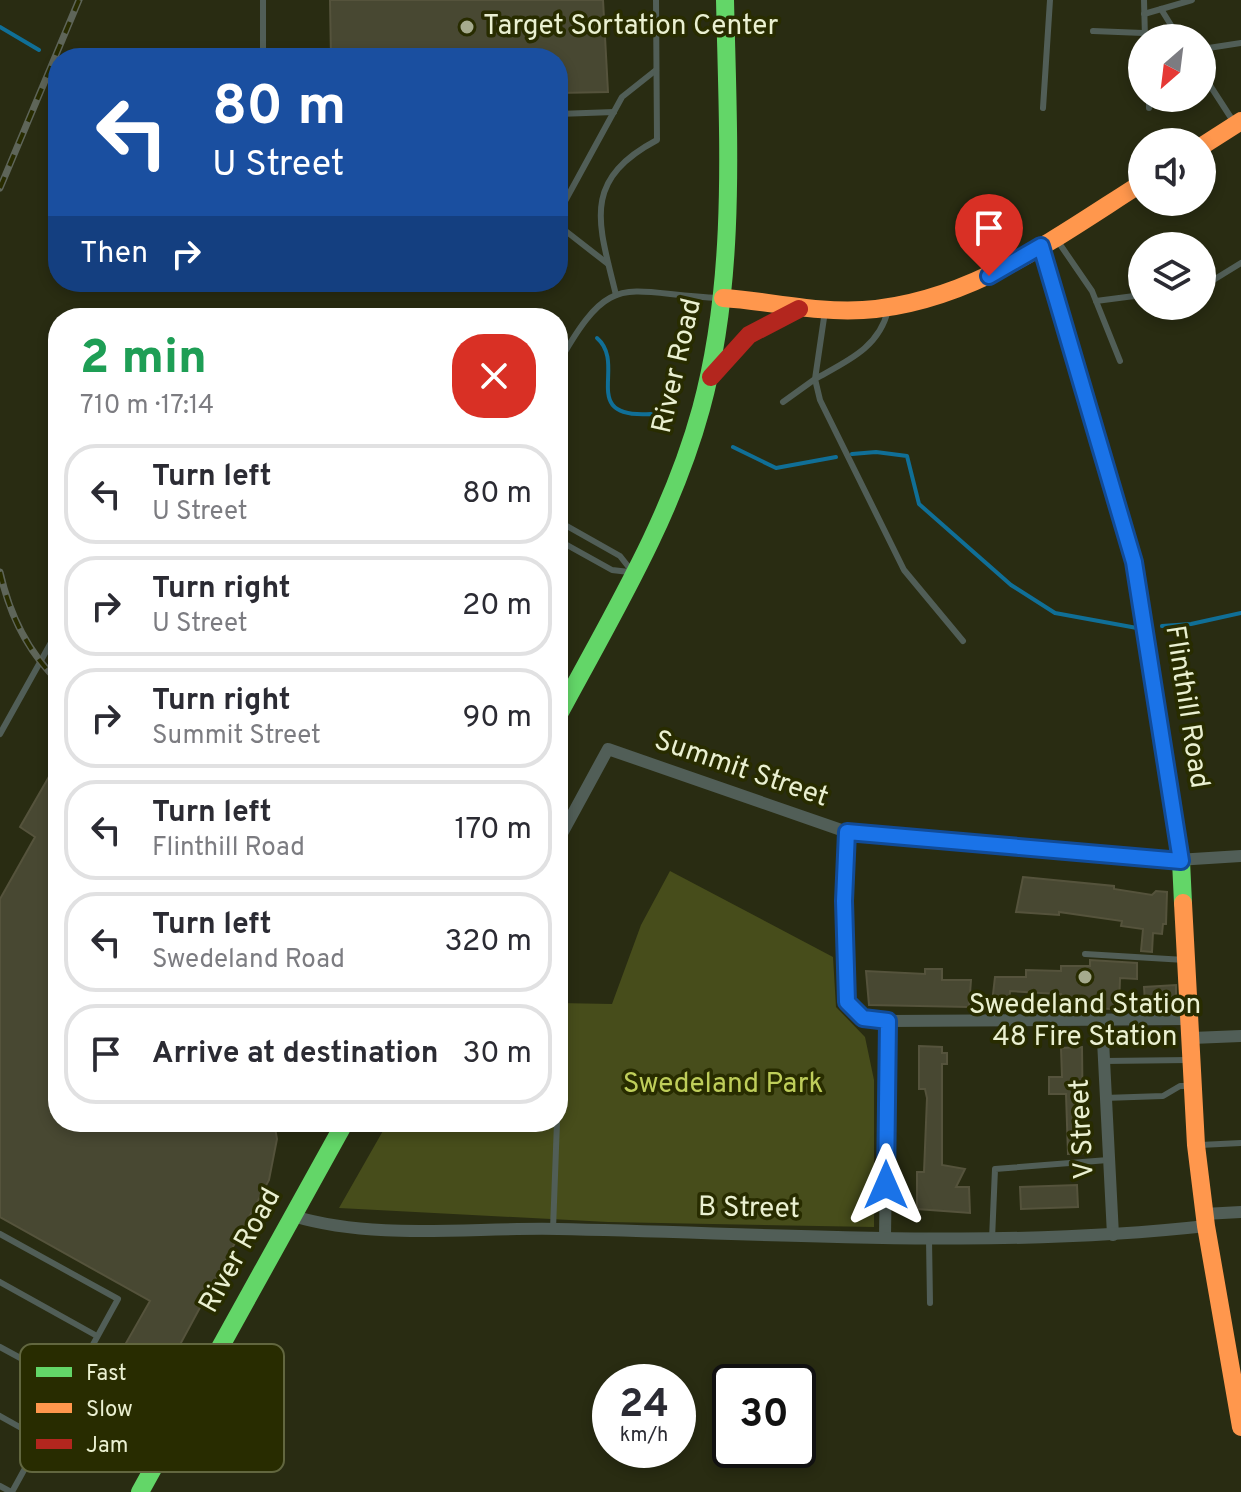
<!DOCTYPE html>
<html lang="en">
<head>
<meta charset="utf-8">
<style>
	:root { --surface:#fff; --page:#f2f2f3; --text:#2b2b33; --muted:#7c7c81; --line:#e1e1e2 }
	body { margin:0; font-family:Overpass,sans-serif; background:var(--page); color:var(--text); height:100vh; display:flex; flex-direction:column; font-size:30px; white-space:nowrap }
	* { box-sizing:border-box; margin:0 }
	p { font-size:26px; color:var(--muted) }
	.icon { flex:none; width:44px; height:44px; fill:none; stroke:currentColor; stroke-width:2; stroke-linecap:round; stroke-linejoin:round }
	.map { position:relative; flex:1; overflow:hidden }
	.sheet { position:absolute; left:48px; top:308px; width:520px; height:824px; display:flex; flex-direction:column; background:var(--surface); border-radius:32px; box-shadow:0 4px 12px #0003 }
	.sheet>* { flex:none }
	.banner { position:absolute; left:48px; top:48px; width:520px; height:244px; border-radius:32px; box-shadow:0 4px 12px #0003; background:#1a4fa0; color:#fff; overflow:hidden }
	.needle { width:52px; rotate:208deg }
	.tools { position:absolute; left:1128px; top:24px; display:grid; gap:16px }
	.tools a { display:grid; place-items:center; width:88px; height:88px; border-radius:50%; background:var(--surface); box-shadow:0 4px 12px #0003; font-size:40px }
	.speed { position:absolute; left:592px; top:1364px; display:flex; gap:16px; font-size:40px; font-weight:700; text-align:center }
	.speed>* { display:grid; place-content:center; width:104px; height:104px; border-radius:50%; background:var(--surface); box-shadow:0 4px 12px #0003; line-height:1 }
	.speed small { font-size:20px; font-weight:400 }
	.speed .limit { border:4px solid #111; border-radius:12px; background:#fff; color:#111 }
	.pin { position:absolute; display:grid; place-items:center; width:68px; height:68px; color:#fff; margin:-82px -34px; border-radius:50% 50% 50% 0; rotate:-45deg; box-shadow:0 0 8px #0007 }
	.pin .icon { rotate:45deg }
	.me { position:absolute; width:88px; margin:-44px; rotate:0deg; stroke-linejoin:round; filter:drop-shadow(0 0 6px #0008) }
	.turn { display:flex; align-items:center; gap:28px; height:168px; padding:0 32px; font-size:36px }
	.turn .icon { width:104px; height:104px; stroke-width:2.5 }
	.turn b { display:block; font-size:56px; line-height:68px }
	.then { display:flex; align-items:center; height:76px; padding:0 32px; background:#0003; gap:16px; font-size:30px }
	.round { display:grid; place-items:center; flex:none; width:84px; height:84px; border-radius:32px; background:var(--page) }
	.summary { display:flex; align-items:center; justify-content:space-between; height:136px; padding:0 32px }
	h1 { font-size:48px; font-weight:800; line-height:60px; color:#1e9e55 }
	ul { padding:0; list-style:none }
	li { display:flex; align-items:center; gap:24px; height:100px; margin:0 16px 12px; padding:0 16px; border:4px solid var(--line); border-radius:32px }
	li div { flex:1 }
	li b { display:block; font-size:30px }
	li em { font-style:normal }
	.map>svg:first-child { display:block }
	.green { fill:#474d1b }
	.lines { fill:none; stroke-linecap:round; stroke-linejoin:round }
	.stream { stroke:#106f97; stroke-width:4 }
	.building { fill:#484832; stroke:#55533c; stroke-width:2 }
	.lane { stroke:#515e57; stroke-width:6 }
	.street { stroke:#515e57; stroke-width:12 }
	.fast { stroke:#63d668; stroke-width:18 }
	.slow { stroke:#ff974d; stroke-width:18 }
	.jam { stroke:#b3261e; stroke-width:18 }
	.rail-casing { stroke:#5e6559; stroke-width:7 }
	.rail { stroke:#282c00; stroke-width:4; stroke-dasharray:12; stroke-linecap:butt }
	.route-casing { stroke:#114b97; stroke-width:20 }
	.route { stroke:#1a73e8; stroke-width:14 }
	.poi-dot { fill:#a6ab8e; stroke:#282c00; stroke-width:3 }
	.labels { text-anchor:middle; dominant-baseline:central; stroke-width:7; stroke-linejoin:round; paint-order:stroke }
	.poi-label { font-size:28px; fill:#eaf0d1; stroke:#282c00; text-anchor:start }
	.street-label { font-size:28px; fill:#eaf0d1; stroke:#282c00 }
	.park-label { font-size:28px; fill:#bfce5a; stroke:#282c00 }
	.key { fill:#282c00; stroke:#62673f; stroke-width:2 }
	.key-label { font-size:22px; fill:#eaf0d1 }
</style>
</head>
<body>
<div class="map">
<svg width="1241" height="1492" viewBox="0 0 1241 1492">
	<rect width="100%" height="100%" fill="#292c12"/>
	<path class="green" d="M670 871 833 957 836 1007 865 1037 874 1080V1227L608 1222 339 1208 388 1122H558V1003L612 1004 641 925Z"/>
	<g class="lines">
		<g class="stream">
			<path d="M0 27 39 50"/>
			<path d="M597 338C628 365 577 419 651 414L660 422"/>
			<path d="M733 447 776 468 836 457"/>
			<path d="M852 454 876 452 907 456 919 504 1011 585 1055 613 1137 628"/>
			<path d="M1162 626 1191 624 1241 613"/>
		</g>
	</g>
	<g class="building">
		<path d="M330 0H603L608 92 558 93V58H331Z"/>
		<path d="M58 761V1122H274L277 1139 269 1180 149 1402 105 1380 150 1301 0 1217V899L35 837 20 827Z"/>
		<path d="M1023 877 1114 886V889L1152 895 1156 891 1167 892 1166 924H1163L1162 934 1153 933 1152 952 1141 951 1143 929 1121 926 1122 921 1059 912V915L1016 912Z"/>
		<path d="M1090 960 1137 963V979L1120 978 1119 1009 1061 1008V994L1041 993 1010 991 1009 1004 992 1003 995 977H1026V970L1061 971V966H1090Z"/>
		<path d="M925 969H942V980H971L969 1007 869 1005 866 971 925 974Z"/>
		<path d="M1176 985V1004L1145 1002 1144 987Z"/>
		<path d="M919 1046 942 1047V1053H947V1064H942V1165L965 1169 956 1187H969L970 1213 917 1209V1172H924L927 1098 925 1089H919Z"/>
		<path d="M1082 1047 1083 1137 1086 1153 1068 1154 1066 1094H1049V1077H1062L1061 1048Z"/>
		<path d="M1077 1185 1078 1207 1021 1209 1020 1187Z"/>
	</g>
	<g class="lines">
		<g class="lane">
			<path d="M263 0V58"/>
			<path d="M1144 0 1145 38"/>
			<path d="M1161 9 1179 38"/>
			<path d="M1144 14 1192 0"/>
			<path d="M1093 31 1143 33"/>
			<path d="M1202 49 1241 43"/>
			<path d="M1202 73 1235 124"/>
			<path d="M1043 108 1050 0"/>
			<path d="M1149 108V98"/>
			<path d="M558 114 614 112"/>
			<path d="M558 147 563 140 562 114"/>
			<path d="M558 214 622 97 656 70"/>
			<path d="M558 225 608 264"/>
			<path d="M1057 240 1092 291 1120 361"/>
			<path d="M1202 287 1241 263"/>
			<path d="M616 295C599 224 580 181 657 140L656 0"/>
			<path d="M1096 301 1142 295"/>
			<path d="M888 310C879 348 847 361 815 379L820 400 904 570 963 641"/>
			<path d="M558 364C612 267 623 294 719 298"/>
			<path d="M783 402 815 379 825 311"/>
			<path d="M558 521 620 556 631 570"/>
			<path d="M558 540 612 570 629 572"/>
			<path d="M0 734 58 630"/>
			<path d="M1085 954 1185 960"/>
			<path d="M1104 1061 1189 1060"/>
			<path d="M1104 1098 1163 1096 1180 1086H1190"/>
			<path d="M1200 1145 1241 1143"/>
			<path d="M553 1229 557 1122"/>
			<path d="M0 1234 118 1299 12 1492"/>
			<path d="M929 1239 930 1303"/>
			<path d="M992 1239 995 1169 1108 1160"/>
			<path d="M0 1282 97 1336"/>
			<path d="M0 1347 70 1385"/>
			<path d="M0 1416 41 1439"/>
			<path d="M0 1486 11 1492"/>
		</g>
		<g class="street">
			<path d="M847 832 844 901 847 1002 863 1018 888 1021 885 1236"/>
			<path d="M558 841 608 749 847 832 1161 861 1241 856"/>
			<path d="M888 1021 1191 1019"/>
			<path d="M1102 1021 1113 1235"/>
			<path d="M1192 1038 1241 1036"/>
			<path d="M1204 1214 1241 1212"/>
			<path d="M293 1216C377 1241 471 1227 558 1229 774 1233 991 1250 1206 1226"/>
		</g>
		<g class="fast">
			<path d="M1041 246 1134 562 1181 861 1183 903"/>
			<path d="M558 716C611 617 671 519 701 409 737 277 728 136 725 0"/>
			<path d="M140 1492 345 1122"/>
		</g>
		<g class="slow">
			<path d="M1202 146 1241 121"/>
			<path d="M723 298C769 301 816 313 863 310 969 303 1055 238 1142 183"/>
			<path d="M1183 903 1196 1145 1206 1226 1241 1427"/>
		</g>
		<path class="jam" d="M711 377 749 335 799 309"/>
		<g class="rail-casing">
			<g id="rail">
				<path d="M0 188 79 0"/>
				<path d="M0 572C9 613 27 651 58 681"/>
			</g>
		</g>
		<use href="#rail" class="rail"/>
	</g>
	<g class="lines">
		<g class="route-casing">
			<path id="route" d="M886 1185 888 1021 863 1018 847 1002 844 901 847 832 1181 861 1134 562 1041 246 989 276"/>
		</g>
		<use href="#route" class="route"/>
	</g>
	<g class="poi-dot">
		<circle cx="467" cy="27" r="8"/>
		<circle cx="1085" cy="977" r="8"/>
	</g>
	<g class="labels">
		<g class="poi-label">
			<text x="483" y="27">Target Sortation Center</text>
			<text x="1085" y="1006" text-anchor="middle">Swedeland Station<tspan x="1085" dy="32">48 Fire Station</tspan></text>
		</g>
		<g class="street-label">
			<text transform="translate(678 366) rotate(-77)">River Road</text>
			<text transform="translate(1186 707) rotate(81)">Flinthill Road</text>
			<text transform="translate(741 770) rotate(19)">Summit Street</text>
			<text transform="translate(1083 1129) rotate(-93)">V Street</text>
			<text transform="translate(749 1209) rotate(1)">B Street</text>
			<text transform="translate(241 1251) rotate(-61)">River Road</text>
		</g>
		<g class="park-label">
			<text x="723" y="1085">Swedeland Park</text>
		</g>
	</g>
	<rect x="20" y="1344" width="264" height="128" rx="12" class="key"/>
	<rect x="36" y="1367" width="36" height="10" fill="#63d668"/>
	<rect x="36" y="1403" width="36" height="10" fill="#ff974d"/>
	<rect x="36" y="1439" width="36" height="10" fill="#b3261e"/>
	<g class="key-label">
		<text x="86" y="1380">Fast</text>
		<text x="86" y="1416">Slow</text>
		<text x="86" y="1452">Jam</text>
	</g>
</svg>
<div class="tools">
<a><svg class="needle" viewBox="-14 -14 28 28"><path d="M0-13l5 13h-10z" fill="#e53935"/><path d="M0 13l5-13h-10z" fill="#7c7c81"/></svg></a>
<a><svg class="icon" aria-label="sound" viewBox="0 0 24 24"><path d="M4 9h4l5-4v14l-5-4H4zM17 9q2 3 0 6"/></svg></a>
<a><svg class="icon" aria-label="layers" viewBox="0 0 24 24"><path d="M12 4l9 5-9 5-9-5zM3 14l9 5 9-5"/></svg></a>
</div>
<div class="speed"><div>24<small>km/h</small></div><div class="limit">30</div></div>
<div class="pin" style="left:989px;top:276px;background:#d93025"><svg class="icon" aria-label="arrive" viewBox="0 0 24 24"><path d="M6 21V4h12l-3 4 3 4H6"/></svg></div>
<svg class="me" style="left:886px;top:1185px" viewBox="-20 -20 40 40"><path d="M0-17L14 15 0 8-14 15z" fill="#1a73e8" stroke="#fff" stroke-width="4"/></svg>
<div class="banner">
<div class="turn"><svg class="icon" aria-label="left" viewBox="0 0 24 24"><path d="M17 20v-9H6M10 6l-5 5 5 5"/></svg><div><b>80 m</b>U Street</div></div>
<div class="then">Then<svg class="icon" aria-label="right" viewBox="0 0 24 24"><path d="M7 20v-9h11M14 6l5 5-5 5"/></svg></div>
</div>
<section class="sheet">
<div class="summary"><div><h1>2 min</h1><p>710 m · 17:14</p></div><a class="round" style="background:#d93025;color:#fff"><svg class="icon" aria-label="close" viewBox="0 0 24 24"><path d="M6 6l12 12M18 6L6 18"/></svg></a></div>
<ul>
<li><svg class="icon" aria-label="left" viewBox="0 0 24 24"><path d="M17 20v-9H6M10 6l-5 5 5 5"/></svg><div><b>Turn left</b><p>U Street</p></div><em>80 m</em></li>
<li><svg class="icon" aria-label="right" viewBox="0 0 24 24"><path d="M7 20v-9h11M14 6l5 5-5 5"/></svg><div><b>Turn right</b><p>U Street</p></div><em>20 m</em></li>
<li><svg class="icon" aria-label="right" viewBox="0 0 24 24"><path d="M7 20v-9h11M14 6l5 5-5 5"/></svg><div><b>Turn right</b><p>Summit Street</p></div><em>90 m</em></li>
<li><svg class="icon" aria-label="left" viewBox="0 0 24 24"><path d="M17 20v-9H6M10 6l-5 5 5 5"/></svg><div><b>Turn left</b><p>Flinthill Road</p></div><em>170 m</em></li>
<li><svg class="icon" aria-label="left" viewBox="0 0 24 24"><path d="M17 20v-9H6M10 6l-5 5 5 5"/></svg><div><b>Turn left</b><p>Swedeland Road</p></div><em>320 m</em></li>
<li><svg class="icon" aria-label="arrive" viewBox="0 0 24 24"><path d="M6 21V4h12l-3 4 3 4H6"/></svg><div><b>Arrive at destination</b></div><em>30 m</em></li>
</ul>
</section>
</div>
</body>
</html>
